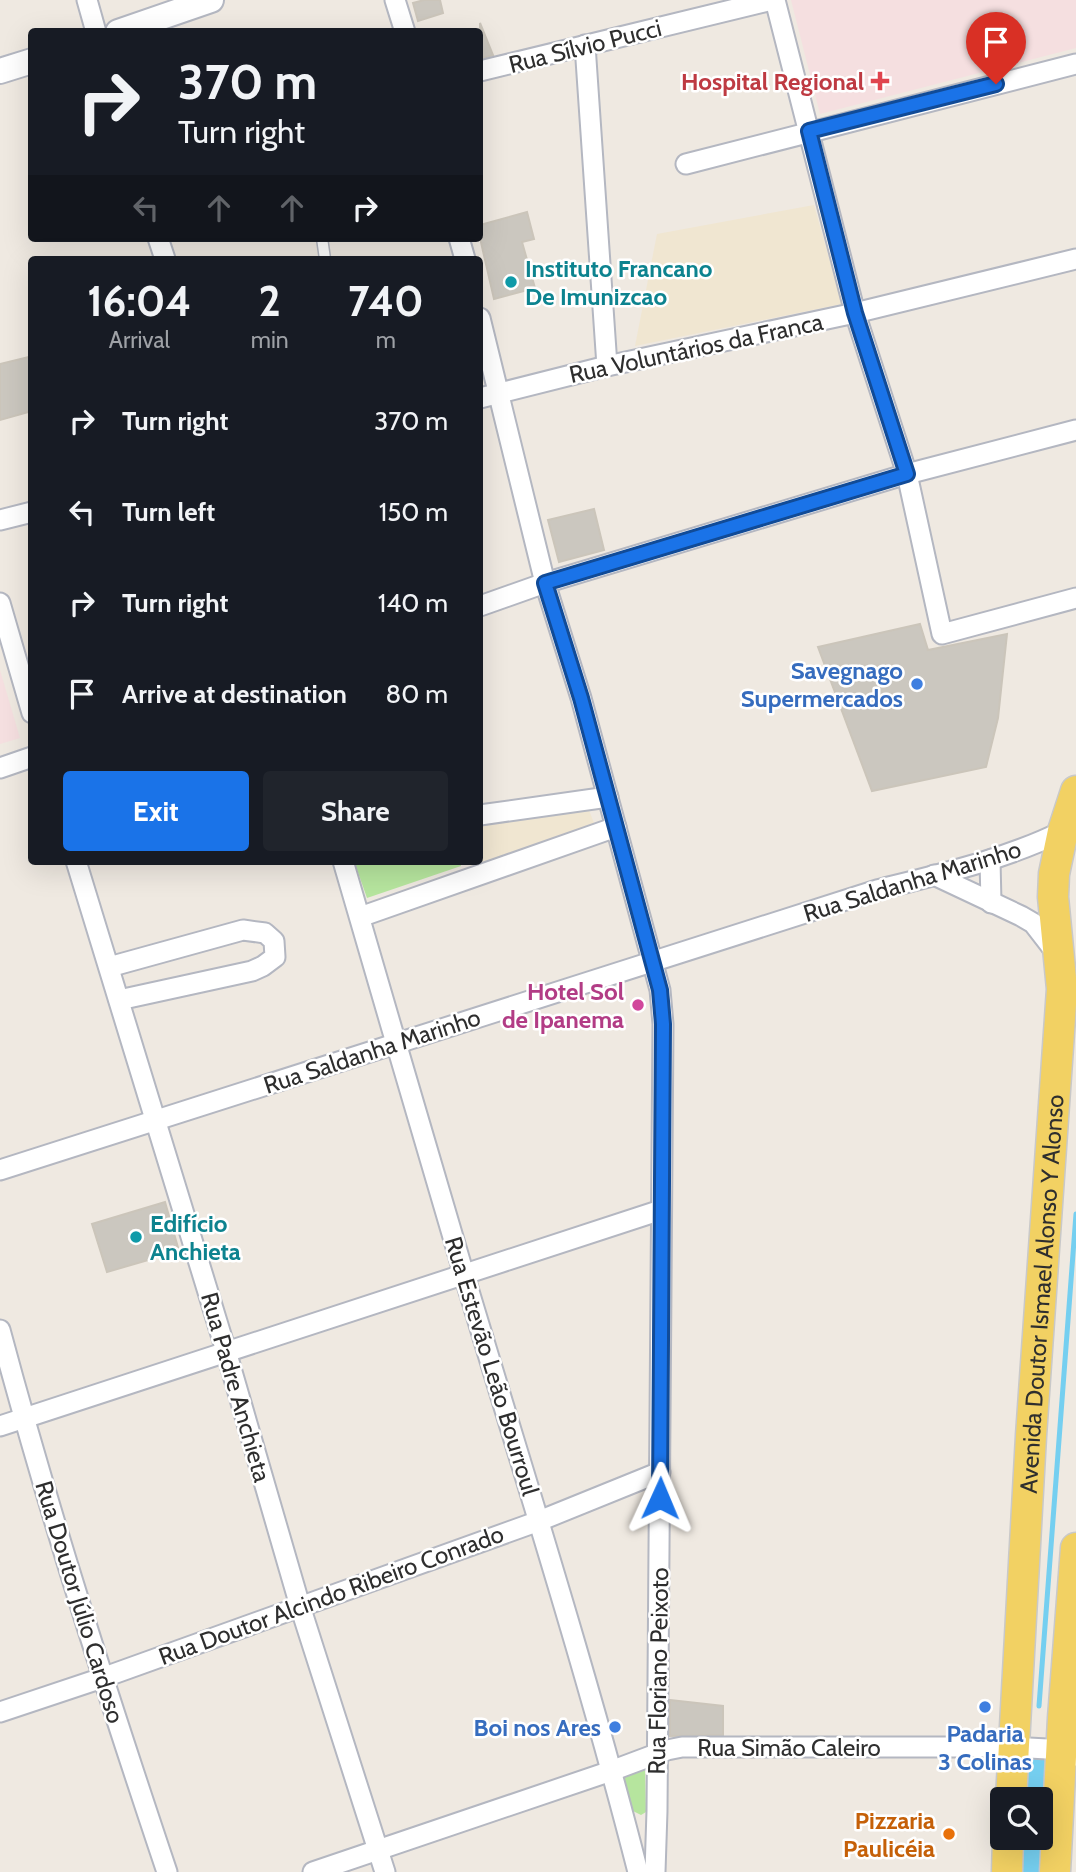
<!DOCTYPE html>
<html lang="en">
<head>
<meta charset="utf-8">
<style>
	:root { --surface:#171b24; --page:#20242c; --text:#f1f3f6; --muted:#9ea1a6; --accent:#1a73e8 }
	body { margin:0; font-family:Cabin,sans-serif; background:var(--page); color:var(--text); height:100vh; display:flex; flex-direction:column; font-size:26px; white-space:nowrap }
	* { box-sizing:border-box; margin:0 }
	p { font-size:23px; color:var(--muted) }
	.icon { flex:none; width:38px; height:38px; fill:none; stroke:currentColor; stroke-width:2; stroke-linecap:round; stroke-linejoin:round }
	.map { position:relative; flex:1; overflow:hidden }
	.side { position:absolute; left:28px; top:256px; width:455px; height:609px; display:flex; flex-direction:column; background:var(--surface); border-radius:7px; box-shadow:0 7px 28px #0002 }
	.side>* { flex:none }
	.guide { position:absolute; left:28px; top:28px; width:455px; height:214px; border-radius:7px; box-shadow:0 7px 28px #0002; background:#171b24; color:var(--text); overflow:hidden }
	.controls { position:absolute; left:990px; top:1787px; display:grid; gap:14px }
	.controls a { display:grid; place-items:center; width:63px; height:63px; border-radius:7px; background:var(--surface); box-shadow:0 7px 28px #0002; font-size:35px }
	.pin { position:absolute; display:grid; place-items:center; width:60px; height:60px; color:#fff; margin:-72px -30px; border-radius:50% 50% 50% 0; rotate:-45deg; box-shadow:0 0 7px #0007 }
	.pin .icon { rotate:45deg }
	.me { position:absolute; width:77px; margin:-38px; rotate:1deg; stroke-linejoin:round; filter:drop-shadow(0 0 5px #0008) }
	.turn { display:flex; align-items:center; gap:24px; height:147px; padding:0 35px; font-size:32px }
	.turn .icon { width:91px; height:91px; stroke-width:2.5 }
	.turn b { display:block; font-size:49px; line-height:60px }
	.lanes { display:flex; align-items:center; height:66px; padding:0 35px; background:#0003; justify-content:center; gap:35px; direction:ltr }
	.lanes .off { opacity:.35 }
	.eta { display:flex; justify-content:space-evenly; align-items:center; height:119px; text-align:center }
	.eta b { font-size:42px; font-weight:700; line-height:49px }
	.cta { display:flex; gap:14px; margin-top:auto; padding:14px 35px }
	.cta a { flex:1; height:80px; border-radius:7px; background:var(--accent); color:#fff; font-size:28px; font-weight:700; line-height:80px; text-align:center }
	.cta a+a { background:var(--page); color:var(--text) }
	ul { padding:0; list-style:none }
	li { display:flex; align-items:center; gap:21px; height:91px; padding:0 35px }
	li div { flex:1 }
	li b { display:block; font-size:26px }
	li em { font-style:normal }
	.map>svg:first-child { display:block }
	.education { fill:#f0e6d1 }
	.medical { fill:#f5dfe0 }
	.green { fill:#b6e59e }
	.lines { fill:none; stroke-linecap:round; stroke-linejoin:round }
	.stream { stroke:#75cff0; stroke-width:5 }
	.river { stroke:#75cff0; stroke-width:30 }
	.building { fill:#cbc7bf; stroke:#cbc5ba; stroke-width:2 }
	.service-casing { stroke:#b4b7c1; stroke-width:13 }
	.minor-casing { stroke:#b4b7c1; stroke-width:23 }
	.tertiary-casing { stroke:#b4b7c1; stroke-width:28 }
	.primary-casing { stroke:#c9c9c9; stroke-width:33 }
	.service { stroke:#fff; stroke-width:10 }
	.minor { stroke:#fff; stroke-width:19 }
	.tertiary { stroke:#fff; stroke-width:24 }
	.primary { stroke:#f2d163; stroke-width:30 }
	.route-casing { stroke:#114b97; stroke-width:18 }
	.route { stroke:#1a73e8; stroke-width:12 }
	.health-dot { fill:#e0444e; stroke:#fff; stroke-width:2.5 }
	.culture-dot { fill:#0f9aa8; stroke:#fff; stroke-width:2.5 }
	.shop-dot { fill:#3f7fe0; stroke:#fff; stroke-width:2.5 }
	.hotel-dot { fill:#d1479c; stroke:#fff; stroke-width:2.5 }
	.food-dot { fill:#e8710a; stroke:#fff; stroke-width:2.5 }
	.labels { text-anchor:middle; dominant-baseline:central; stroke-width:5; stroke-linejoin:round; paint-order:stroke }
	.street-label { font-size:24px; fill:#2e2e2e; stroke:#fff }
	.health-label { font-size:24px; font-weight:bold; fill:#be3a42; stroke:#fff; text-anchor:end }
	.culture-label { font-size:24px; font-weight:bold; fill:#0d838f; stroke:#fff; text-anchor:start }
	.shop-label { font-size:24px; font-weight:bold; fill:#366cbe; stroke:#fff; text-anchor:end }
	.hotel-label { font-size:24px; font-weight:bold; fill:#b23c85; stroke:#fff; text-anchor:end }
	.food-label { font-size:24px; font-weight:bold; fill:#c56008; stroke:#fff; text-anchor:end }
</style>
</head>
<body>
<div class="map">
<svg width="1076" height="1872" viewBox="0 0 1076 1872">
	<rect width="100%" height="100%" fill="#efe9e1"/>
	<g class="education">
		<path d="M814 205 842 304 635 346 657 234Z"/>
		<path d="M587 805 594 823 471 868 469 861H480V825Z"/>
	</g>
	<g class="medical">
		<path d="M791 0H1076V48L820 114Z"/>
		<path d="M0 670 20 738 0 744Z"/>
	</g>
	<g class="green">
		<path d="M354 861H459L461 866 367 898Z"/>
		<path d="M645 1768 646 1812 641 1815 633 1811 621 1776Z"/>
	</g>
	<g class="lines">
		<path class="stream" d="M1039 1706 1076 1214"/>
		<g class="river">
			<path d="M1033 1799 1036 1767"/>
			<path d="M1028 1872 1031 1838"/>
		</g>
	</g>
	<g class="building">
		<path d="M424 0H440L443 13 418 21 413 3Z"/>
		<path d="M480 23 493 55 480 59Z"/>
		<path d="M527 212 534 239 522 242 535 288 494 299 480 238V225Z"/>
		<path d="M29 357 32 364V411L0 420V364Z"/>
		<path d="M594 509 604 550 559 562 548 520Z"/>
		<path d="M920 624 928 650 1007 634 998 718 986 767 872 791 818 647Z"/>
		<path d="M165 1202 179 1251 107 1272 92 1224Z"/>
		<path d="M670 1700 723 1706V1735L670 1736Z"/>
	</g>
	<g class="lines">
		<g class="service-casing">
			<path id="service" d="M322 238 325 259"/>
		</g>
		<g class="minor-casing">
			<g id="minor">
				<path d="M87 0 96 32"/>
				<path d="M395 0 405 32"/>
				<path d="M775 0 855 313 907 474 942 634 1076 598"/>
				<path d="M585 45 607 366"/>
				<path d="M480 71 772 0"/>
				<path d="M686 164 1076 64"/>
				<path d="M158 238 165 259"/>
				<path d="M459 238 465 259"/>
				<path d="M480 318 545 583 581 698 660 990 663 1024 657 1811 655 1872"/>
				<path d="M480 398 607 366 855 313 1076 259"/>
				<path d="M0 520 32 512"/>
				<path d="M0 603 32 713"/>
				<path d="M480 606 545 583 907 474 1076 430"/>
				<path d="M0 768 32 757"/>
				<path d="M480 815 608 797"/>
				<path d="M990 860 991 903"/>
				<path d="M76 861 226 1351 300 1606 385 1872"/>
				<path d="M343 861C384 1000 423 1139 465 1278 524 1475 587 1672 638 1872"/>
				<path d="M934 875 1021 916 1033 923 1057 954"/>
				<path d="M360 917 616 827"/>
				<path d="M109 967 243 930 265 933 274 941 275 957 263 966 252 971 119 1000"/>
				<path d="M0 1170 877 890C940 874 1004 860 1063 831"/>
				<path d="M0 1330C49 1513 107 1693 167 1872"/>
				<path d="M0 1426 661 1210"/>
				<path d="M0 1712 102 1678 539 1521 660 1472"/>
				<path d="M313 1872 611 1771 667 1750 682 1747H1013L1047 1749 1076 1756"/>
			</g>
		</g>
		<g class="tertiary-casing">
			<g id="tertiary">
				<path d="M118 32 211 0"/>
				<path d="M0 71 32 61"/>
			</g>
		</g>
		<g class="primary-casing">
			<g id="primary">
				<path id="s1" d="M1011 1799 1031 1436 1062 989 1053 897 1054 874 1063 831 1076 791"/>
				<path d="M1007 1872 1008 1838"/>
				<path d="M1055 1872 1063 1718 1076 1548"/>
			</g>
		</g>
		<use href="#service" class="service"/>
		<use href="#minor" class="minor"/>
		<use href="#tertiary" class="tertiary"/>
		<use href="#primary" class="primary"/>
	</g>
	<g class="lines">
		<g class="route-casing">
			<path id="route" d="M660 1498 663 1024 660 990 581 698 545 583 907 474 855 313 809 131 996 84"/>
		</g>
		<use href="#route" class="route"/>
	</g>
	<path class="health-dot" d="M876.5 70.5h7v7h7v7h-7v7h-7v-7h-7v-7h7z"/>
	<g class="culture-dot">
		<circle cx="511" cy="282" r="7"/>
		<circle cx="136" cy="1237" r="7"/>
	</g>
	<g class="shop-dot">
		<circle cx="917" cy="684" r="7"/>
		<circle cx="985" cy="1707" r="7"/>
		<circle cx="615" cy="1727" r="7"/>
	</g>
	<circle class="hotel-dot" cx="638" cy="1005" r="7"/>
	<circle class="food-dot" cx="949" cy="1834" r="7"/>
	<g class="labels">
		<g class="street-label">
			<text transform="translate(585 46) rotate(-14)">Rua Sílvio Pucci</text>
			<text transform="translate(696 348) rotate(-12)">Rua Voluntários da Franca</text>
			<text transform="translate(912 881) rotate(-17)">Rua Saldanha Marinho</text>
			<text transform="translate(372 1051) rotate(-18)">Rua Saldanha Marinho</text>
			<text stroke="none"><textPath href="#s1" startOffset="506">Avenida Doutor Ismael Alonso Y Alonso</textPath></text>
			<text transform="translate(492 1366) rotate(73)">Rua Estevão Leão Bourroul</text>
			<text transform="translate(236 1387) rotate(74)">Rua Padre Anchieta</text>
			<text transform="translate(331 1595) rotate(-20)">Rua Doutor Alcindo Ribeiro Conrado</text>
			<text transform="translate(80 1602) rotate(73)">Rua Doutor Júlio Cardoso</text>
			<text transform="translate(658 1671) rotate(-89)">Rua Floriano Peixoto</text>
			<text x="789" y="1747">Rua Simão Caleiro</text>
		</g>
		<g class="health-label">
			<text x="864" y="81">Hospital Regional</text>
		</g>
		<g class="culture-label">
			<text x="525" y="268">Instituto Francano<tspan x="525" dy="28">De Imunizcao</tspan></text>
			<text x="150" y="1223">Edifício<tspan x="150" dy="28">Anchieta</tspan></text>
		</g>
		<g class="shop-label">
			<text x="903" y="670">Savegnago<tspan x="903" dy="28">Supermercados</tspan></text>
			<text x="601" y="1727">Boi nos Ares</text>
			<text x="985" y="1733" text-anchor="middle">Padaria<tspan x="985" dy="28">3 Colinas</tspan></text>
		</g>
		<g class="hotel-label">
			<text x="624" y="991">Hotel Sol<tspan x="624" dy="28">de Ipanema</tspan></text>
		</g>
		<g class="food-label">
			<text x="935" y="1820">Pizzaria<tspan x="935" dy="28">Paulicéia</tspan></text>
		</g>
	</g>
</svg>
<div class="controls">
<a><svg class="icon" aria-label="search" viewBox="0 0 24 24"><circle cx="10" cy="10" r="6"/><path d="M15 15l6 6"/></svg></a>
</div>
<div class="pin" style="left:996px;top:84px;background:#d93025"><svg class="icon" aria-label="arrive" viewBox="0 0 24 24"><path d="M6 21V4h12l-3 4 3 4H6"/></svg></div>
<svg class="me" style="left:660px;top:1498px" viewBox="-20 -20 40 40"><path d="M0-17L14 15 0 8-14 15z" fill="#1a73e8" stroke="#fff" stroke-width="4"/></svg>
<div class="guide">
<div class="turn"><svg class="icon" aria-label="right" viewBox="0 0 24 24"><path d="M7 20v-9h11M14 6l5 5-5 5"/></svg><div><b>370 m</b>Turn right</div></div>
<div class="lanes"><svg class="icon off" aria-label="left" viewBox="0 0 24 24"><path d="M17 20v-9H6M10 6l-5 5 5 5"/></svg><svg class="icon off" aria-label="ahead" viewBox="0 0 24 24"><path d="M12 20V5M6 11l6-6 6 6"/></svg><svg class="icon off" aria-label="ahead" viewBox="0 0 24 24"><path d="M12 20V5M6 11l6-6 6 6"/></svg><svg class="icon" aria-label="right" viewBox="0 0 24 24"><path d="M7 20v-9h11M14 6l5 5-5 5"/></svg></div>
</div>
<section class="side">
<div class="eta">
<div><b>16:04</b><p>Arrival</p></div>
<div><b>2</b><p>min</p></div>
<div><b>740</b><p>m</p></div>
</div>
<ul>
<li><svg class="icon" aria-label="right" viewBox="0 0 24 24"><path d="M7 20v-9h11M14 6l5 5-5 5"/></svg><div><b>Turn right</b></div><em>370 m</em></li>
<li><svg class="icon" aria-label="left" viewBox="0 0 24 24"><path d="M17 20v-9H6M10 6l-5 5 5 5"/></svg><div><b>Turn left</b></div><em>150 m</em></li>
<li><svg class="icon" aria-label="right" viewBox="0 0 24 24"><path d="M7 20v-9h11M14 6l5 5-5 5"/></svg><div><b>Turn right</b></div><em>140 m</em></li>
<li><svg class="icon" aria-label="arrive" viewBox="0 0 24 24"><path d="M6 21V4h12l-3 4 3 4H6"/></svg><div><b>Arrive at destination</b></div><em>80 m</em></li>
</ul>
<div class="cta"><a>Exit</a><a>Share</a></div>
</section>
</div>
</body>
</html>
